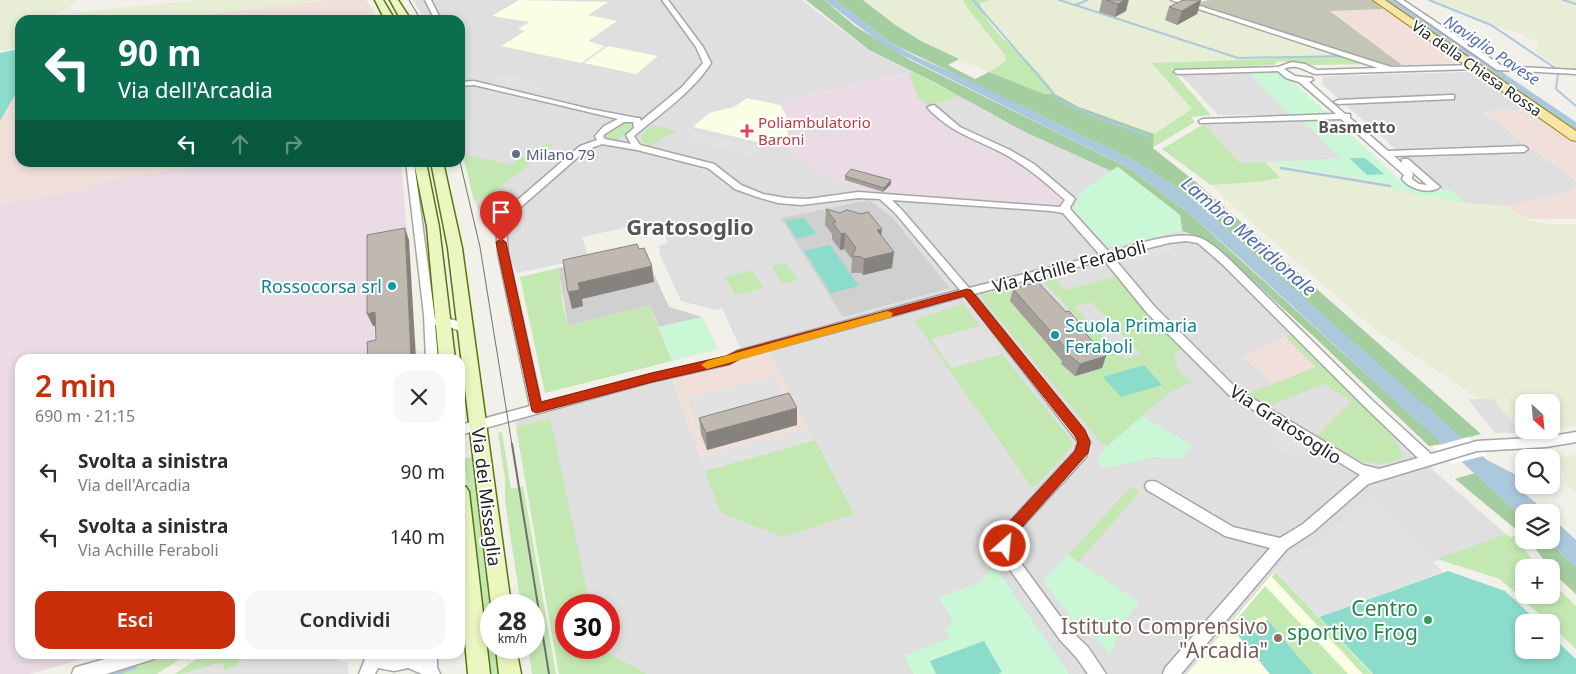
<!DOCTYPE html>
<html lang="it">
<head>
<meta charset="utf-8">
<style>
	:root { --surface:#fff; --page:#f7f7f7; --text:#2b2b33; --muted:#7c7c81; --accent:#c92d0a }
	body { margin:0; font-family:"Noto Sans",sans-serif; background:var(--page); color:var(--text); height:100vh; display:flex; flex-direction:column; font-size:19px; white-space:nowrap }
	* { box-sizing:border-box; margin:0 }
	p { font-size:16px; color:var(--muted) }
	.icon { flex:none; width:28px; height:28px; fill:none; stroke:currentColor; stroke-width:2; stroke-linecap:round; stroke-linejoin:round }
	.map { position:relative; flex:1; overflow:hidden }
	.sheet { position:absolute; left:15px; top:354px; width:450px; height:305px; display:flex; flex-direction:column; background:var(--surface); border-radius:15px; box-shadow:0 2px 8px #0003 }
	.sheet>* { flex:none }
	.guide { position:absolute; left:15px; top:15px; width:450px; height:152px; border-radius:15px; box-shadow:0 2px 8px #0003; background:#0b6e4f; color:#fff; overflow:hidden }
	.needle { width:32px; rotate:154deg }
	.fabs { position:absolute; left:1515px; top:394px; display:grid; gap:10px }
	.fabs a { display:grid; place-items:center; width:45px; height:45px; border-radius:10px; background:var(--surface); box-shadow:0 2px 8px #0003; font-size:25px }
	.speed { position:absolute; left:480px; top:594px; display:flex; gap:10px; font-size:25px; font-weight:700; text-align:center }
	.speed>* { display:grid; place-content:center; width:65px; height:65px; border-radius:50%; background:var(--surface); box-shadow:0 2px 8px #0003; line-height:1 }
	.speed small { font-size:12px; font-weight:400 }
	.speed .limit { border:8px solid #d22; background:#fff; color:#111 }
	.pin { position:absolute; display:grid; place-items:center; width:42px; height:42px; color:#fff; margin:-51px -21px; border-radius:50% 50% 50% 0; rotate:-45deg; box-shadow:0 0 5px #0007 }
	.pin .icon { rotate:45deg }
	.me { position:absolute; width:55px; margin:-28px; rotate:27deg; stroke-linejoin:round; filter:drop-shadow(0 0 4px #0008) }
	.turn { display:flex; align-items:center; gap:18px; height:105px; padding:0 20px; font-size:22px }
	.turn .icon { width:65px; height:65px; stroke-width:2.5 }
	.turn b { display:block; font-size:35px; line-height:42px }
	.lanes { display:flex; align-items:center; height:48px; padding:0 20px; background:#0003; justify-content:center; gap:25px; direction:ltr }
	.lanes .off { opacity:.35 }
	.round { display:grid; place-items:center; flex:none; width:52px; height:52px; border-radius:15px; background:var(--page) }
	.headline { display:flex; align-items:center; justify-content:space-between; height:85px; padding:0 20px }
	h1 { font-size:30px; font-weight:600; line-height:38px; color:var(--accent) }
	.action { display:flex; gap:10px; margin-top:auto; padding:10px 20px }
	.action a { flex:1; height:58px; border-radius:15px; background:var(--accent); color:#fff; font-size:20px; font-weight:600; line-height:58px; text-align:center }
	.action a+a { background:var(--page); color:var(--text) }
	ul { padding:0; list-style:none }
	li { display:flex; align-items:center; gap:15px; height:65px; padding:0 20px }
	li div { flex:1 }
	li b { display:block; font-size:19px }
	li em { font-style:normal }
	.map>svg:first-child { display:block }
	.residential { fill:#e0dfdf; fill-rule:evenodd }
	.commercial { fill:#f1dfda }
	.industrial { fill:#eadbe4 }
	.education { fill:#f9fee5 }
	.religious { fill:#d0d0d0 }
	.construction { fill:#c3c6b4 }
	.farmland { fill:#e8eed6; fill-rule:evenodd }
	.grass { fill:#c3e8b2 }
	.forest { fill:#a5cea0 }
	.park { fill:#caf7d6 }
	.pitch { fill:#8cdccb }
	.parking { fill:#e2e2e2 }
	.water { fill:#acc8dc }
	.pier { fill:#fff }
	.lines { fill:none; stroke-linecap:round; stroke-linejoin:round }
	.stream-far2 { stroke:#acc8dc; stroke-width:2 }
	.stream-far1 { stroke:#acc8dc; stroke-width:2.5 }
	.stream { stroke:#acc8dc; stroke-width:4 }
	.street-casing { stroke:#a6a6a6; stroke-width:3 }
	.secondary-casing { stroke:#57760b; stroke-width:3 }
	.primary-casing { stroke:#978208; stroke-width:2 }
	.street { fill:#fff; fill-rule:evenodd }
	.secondary { fill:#eaf7c1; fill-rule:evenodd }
	.primary { fill:#f8e4a7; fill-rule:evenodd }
	.tram-far1 { stroke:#707070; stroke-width:1 }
	.tram { stroke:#707070; stroke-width:2 }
	.wall { fill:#a49f99 }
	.shaded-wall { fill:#86827d }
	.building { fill:#bfb9b2; stroke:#86827d }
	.route { fill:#c92d0a; stroke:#831d06 }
	.slow { fill:#f59e0b }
	.health-dot { fill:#e0444e; stroke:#fff; stroke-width:2 }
	.service-dot { fill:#5c6f8a; stroke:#fff; stroke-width:2 }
	.culture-dot { fill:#0f9aa8; stroke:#fff; stroke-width:2 }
	.leisure-dot { fill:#2e9e5b; stroke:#fff; stroke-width:2 }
	.education-dot { fill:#8d6e63; stroke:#fff; stroke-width:2 }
	.labels { text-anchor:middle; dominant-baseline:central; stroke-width:4; stroke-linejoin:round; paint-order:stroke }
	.far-street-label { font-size:15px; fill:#222; stroke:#fff }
	.far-health-label { font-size:15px; fill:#be3a42; stroke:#fff; text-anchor:start }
	.far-service-label { font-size:15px; fill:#4e5e75; stroke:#fff; text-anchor:start }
	.far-water-label { font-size:16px; font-style:italic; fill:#516fae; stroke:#fff }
	.far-quarter-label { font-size:16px; font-weight:bold; fill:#555; stroke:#fff }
	.street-label { font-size:18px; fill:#222; stroke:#fff }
	.culture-label { font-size:18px; fill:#0d838f; stroke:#fff; text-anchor:end }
	.water-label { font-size:19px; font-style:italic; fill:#516fae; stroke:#fff }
	.near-leisure-label { font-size:21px; fill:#27864d; stroke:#fff; text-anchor:end }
	.near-education-label { font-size:21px; fill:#785e54; stroke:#fff; text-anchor:end }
	.district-label { font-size:22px; font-weight:bold; fill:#555; stroke:#fff }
</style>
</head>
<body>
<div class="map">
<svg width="1576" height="674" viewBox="0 0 1576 674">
	<rect width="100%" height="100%" fill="#f1f0e9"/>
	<g class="residential">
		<path d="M413 0H802L868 50 913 72 783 100 784 144 813 168 869 193 957 129 929 106 960 96 1025 132 1111 171 1117 167 1182 231 1196 239 1428 459 1434 471 1506 534 1433 562 1369 499 1325 538 1305 549 1289 555 1187 674H559L514 415 670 373 705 471 741 350 722 308 715 310 681 301 660 255 659 246 668 242 657 221 582 237 589 258 517 273 474 201 460 141V20H426ZM566 605H609V648H566Z"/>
		<path d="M1248 72 1291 115H1218L1180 74Z"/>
		<path d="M1473 72 1528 110 1483 112 1576 181V185L1565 193 1506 206 1464 203 1450 190 1443 191 1323 85V77L1328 76Z"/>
		<path d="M1303 121 1342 159 1240 163 1204 124Z"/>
		<path d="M1468 399H1493L1522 433H1495Z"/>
	</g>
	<g class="commercial">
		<path d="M329 0H366L377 18 370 20H159Z"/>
		<path d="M1384 9 1448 52 1462 63 1402 65 1330 10Z"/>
		<path d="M20 86V162L217 163 93 183 90 189 0 204V121Z"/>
		<path d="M1528 110 1576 143V181L1482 111Z"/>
		<path d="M1576 185V219H1527L1506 206 1565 193Z"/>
		<path d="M1285 336 1316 367 1274 383 1242 357Z"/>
		<path d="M767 347 815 440 705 471 670 373Z"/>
	</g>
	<g class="industrial">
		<path d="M909 73 917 97 957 129 1007 152 1070 199 1065 207 884 198 826 176 813 168 784 144 788 141 786 115 780 105 783 100Z"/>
		<path d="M217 163H401L417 359H20V654H100L30 674H0V204L89 189 92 183Z"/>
	</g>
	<g class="education">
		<path d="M519 0 608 2 588 15 617 21 588 41 605 46 581 63 501 46 525 31 518 29 529 22 492 16Z"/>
		<path d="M608 46 658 56 636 74 584 63Z"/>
		<path d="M747 98 780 105 786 115 788 141 779 147 693 127 709 113 734 107Z"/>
		<path d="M1275 571 1373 674H1187Z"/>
	</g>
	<g class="religious">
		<path d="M869 200 892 217 950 288 843 317 781 218Z"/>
		<path d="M643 250 669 307 702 317 659 327 650 306 568 326 558 268Z"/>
	</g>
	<path class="construction" d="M1209 0H1372L1384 9 1330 11 1402 65H1382L1190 5Z"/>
	<g class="farmland">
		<path d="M0 0H77L67 9 44 20H20V42L15 48 0 51Z"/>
		<path d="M199 0H329L159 20H55L80 13 99 10Z"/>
		<path d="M863 0H963L968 9 1005 55 1006 61 989 72 953 57 921 41 894 24Z"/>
		<path d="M990 0H1174L1350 56 1153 63 1192 109 1154 134 1079 107 1055 94 1041 74 1018 52 982 11 980 3Z"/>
		<path d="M1433 0H1576V72L1563 71 1535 51 1538 46 1536 42 1517 32 1497 26Z"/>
		<path d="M1265 162H1275L1279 165 1388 183 1393 190 1460 203 1506 206 1527 220 1549 224H1576V426L1522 433 1493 399H1479L1374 329 1234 207 1211 185 1257 182 1279 178ZM1524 402H1551V430H1524Z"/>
		<path d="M1576 454V492L1567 485 1559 458Z"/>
	</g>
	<g class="grass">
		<path d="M963 0H990L980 3C987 31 1023 54 1041 75 1046 81 1051 88 1055 94H1044L989 72 1006 61 1005 55 968 9Z"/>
		<path d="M1348 56 1370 64 1313 65 1278 61 1273 65 1171 69 1211 115 1191 117 1195 122 1152 148 1154 134 1192 109 1152 63Z"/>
		<path d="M913 72 960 96 929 106 917 97 909 73Z"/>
		<path d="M622 122H631L633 124C627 134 619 140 607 142L602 137Z"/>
		<path d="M1204 124 1240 163 1265 162 1280 178 1257 182 1211 185 1162 149Z"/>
		<path d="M653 125 678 131 663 137 651 147 644 143 641 139 643 133Z"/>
		<path d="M549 144H554L493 193 474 201 464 159 469 155 511 165 521 156 527 157 543 145Z"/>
		<path d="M786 263 798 280 782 284 772 266Z"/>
		<path d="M558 268 563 305 568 326 650 306 672 361 545 393 520 277Z"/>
		<path d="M752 270 763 288 735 295 725 277Z"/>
		<path d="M1052 276 1064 289 1071 290 1072 287 1076 288 1077 286 1081 287 1082 285H1087L1088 283 1092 284 1093 282 1098 283V280L1103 281 1104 279 1113 278 1114 276 1183 349 1177 352 1174 357 1180 374 1192 382 1170 392 1107 446 1103 445 979 295 1033 281 1051 300 1012 308 1015 310 1024 308 1040 335 1037 336 1040 339H1043L1064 363 1061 365 1067 370 1088 369 1091 371 1101 368 1073 337 1097 330 1125 359 1141 354 1091 302 1075 306 1086 319 1080 321 1041 279Z"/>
		<path d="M963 304 980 326 931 339 951 368 1002 354 1072 441 1071 447 1036 486H1031L914 320Z"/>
		<path d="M1294 334C1310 350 1406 442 1403 457 1370 474 1343 454 1316 437L1352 401 1323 384 1263 409 1245 395 1316 367 1285 336Z"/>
		<path d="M550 418 590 605H566V648H599L647 674H559L516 427Z"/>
		<path d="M502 432 511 489 523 486 556 674H532L528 648H534V605H521L505 501V478L498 433Z"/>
		<path d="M815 440 854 514 783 537 721 513 705 471Z"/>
		<path d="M472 457 491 617V648H495L498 674H488L464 459Z"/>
		<path d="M1131 487 1140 492 1078 562 1068 555Z"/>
		<path d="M1506 534 1510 537 1515 536 1537 567 1524 568V595H1551V582L1576 606V649L1551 625V622H1548L1500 579 1437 559Z"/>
		<path d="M1275 572H1276L1372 674H1363L1272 577Z"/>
		<path d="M1265 586 1348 674H1313L1265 616 1234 629 1231 626Z"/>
		<path d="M169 654H187L157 674H103Z"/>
		<path d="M204 654H246L235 667 223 671V662L183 674H175Z"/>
	</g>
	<g class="forest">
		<path d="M806 0H824L855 26 910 60 1129 168 1190 214 1443 444 1429 446 1310 333 1239 268 1212 246 1198 237 1182 231 1180 215 1118 167 1111 171 1025 132 934 82 869 50Z"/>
		<path d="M836 0H863L894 24 921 41 959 59 948 65 975 79 989 72 1044 94H1055L1079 107 1154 134 1153 148 1198 184 1481 434 1462 439 1213 217 1173 185 1133 160 891 43Z"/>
		<path d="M1475 473 1524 519V536L1455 479Z"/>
		<path d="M1529 540H1547L1576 567V594L1551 571V568L1549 567Z"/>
	</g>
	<g class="park">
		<path d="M1272 71 1292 81 1327 113 1291 115 1248 72Z"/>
		<path d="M1335 120 1405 185 1423 191 1450 190 1464 203 1393 190 1388 183 1279 165 1275 162 1341 159 1303 121Z"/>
		<path d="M1117 167 1180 215 1182 231 1113 247 1104 243 1073 209 1082 191Z"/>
		<path d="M702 317 718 349 672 361 659 327Z"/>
		<path d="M1142 416 1193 446 1181 458 1155 457 1105 468 1095 462 1107 448 1103 445 1108 446Z"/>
		<path d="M1068 555 1139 602 1122 625 1110 655 1091 632 1073 620 1043 581Z"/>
		<path d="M994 565 1069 674H913L904 655 950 639 945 629 951 626 952 619 939 597 979 583Z"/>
	</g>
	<g class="pitch">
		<path d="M20 49V86L0 121V53Z"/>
		<path d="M1349 158H1365L1384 174 1367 175Z"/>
		<path d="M804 217 816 234 797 239 785 221Z"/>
		<path d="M830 245 859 286 831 293 804 251Z"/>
		<path d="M1144 365 1162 385 1121 397 1103 377Z"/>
		<path d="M1448 571 1505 591 1538 622H1524V650H1551V636L1576 659V674H1373L1319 617Z"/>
		<path d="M1268 620 1313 674H1270L1236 633Z"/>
		<path d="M984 641 1002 672 998 674H936L930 661Z"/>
	</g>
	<g class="parking">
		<path d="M504 74 537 82 527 89 493 81Z"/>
		<path d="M693 132 761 148 754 156 690 141 693 138 688 137Z"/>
		<path d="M1175 243 1173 245V251L1134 262 1127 255Z"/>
		<path d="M980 326 1002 354 952 368 931 339Z"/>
		<path d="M775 376 789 405 698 429 687 398Z"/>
		<path d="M809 427 815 440 705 471 700 457Z"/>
		<path d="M1279 429 1311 447 1296 459 1267 440Z"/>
		<path d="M1369 499 1443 572 1319 617 1275 571 1289 555 1305 549 1325 538Z"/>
		<path d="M246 654H320L347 663 349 672 348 674H183L223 662 224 671 235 667Z"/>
	</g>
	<g class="water">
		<path d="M824 0H836L891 43 917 57 971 81 1133 160 1173 185 1213 217 1487 460 1524 479V485L1536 487 1522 491 1546 512H1524V519L1243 261 1190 214 1129 168 886 47Z"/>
		<path d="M1384 0H1395L1576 122V132Z"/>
		<path d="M1551 517 1576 540V567L1547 540H1551Z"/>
	</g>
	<path class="pier" d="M1468 437 1487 455 1452 464 1433 447Z"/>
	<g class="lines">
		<g class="stream-far2">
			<path d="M973 0 1059 100 1096 117"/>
			<path d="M1059 0 1075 5 1088 0"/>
			<path d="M1429 0 1491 25 1555 68"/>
			<path d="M1563 0 1576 4"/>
			<path d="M1075 5 1238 58 1344 56"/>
			<path d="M1333 49 1378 63"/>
			<path d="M1558 73 1556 89 1576 106"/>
		</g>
		<g class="stream-far1">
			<path d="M1093 116 1149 136"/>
			<path d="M1281 168 1390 186"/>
		</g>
		<path class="stream" d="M114 674 135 667"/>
		<g class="street-casing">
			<g id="street">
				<path d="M425 0H431L441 20H435Z"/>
				<path d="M662 0H668L703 47 711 63C694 91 659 115 634 136L640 145 714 164 741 185 763 194 786 198 808 199 858 192 1060 207 1065 200C1046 183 1028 167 1006 155 977 139 950 133 927 107L934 105 960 127 1010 150 1034 164 1073 197 1075 199 1070 207 1071 210 1109 252C1133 246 1183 227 1205 240 1214 245 1222 253 1230 260L1373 401 1431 454 1477 441 1546 437 1576 432V442L1546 447 1477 451 1368 484 1313 532 1287 549 1181 674H1163L1165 668 1270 548 1225 536 1147 490 1145 486 1147 482 1152 481 1157 482 1233 527 1280 538 1303 524 1360 475 1229 395 1147 313 1104 260 974 294 1086 435 1090 442 1086 457 1012 538V546L1018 559 1070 630 1088 647 1106 674H1088L1076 657 1060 640 1008 567 998 546V539L1001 531 1075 451 1078 442 965 296 741 358 730 364 651 382 460 435V425L530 406 498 253 496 226 507 209 580 146 597 140 595 136 604 126 618 119 474 85 460 86V82L474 81 590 109 637 118H640L641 121 682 87 703 63 696 47ZM624 122H633L634 128 626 135 631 144 605 139 603 136 605 134ZM602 144 637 150 708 168 735 189 757 197 778 203 801 205 858 198 880 199 896 214 960 290 737 351 726 357 651 374 541 403 508 253 506 226 514 213 586 150ZM892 200 1051 211 1063 213 1100 255 969 288 902 210ZM1186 241 1198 243 1222 264 1365 407 1418 458 1379 469 1363 465 1237 389 1155 307 1113 257 1169 243Z"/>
				<path d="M1171 0H1181L1391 67 1477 65V69H1474L1315 74C1304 70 1295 63 1284 69L1295 76 1312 78 1313 80 1309 82 1345 114H1350V118L1388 151 1524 146 1528 149 1524 152 1394 156 1412 172 1413 174 1412 179 1419 184 1427 185 1402 163V159H1408L1440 187C1429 195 1410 189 1402 179L1404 175 1341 119 1200 123 1199 121 1203 119 1336 114 1299 82 1286 78 1278 71 1178 74 1174 72 1175 70 1278 67 1292 62 1305 64 1317 70 1378 68Z"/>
				<path d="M1396 0H1403L1502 66 1576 70V74L1497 70Z"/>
				<path d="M1451 95H1454V99L1338 104 1334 102 1338 100Z"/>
				<path d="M406 162H414L435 319C446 317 463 320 471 329L465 333 447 326 435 325 438 359H426L424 315Z"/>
				<path d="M123 654H156L154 659 106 674H72L74 668 80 666Z"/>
				<path d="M363 654H382L394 656 405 654H437V667L440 674H422L408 668 394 671 378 668 375 674H359L365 659Z"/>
			</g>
		</g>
		<g class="secondary-casing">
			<g id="secondary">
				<path d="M375 0H383L395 20H385Z"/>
				<path d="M390 0H398L411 20H401Z"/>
				<path d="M414 162H426L439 227 455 359H439L427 227Z"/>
				<path d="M431 162H443L462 248 511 605H491L448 248Z"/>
				<path d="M460 485 466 487 469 492 490 674H468L460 586Z"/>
				<path d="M496 648H516L521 674H499Z"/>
			</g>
		</g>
		<g class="primary-casing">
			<path id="primary" d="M1373 0H1385L1576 131V141L1571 140Z"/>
		</g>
		<use href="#street" class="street"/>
		<use href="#secondary" class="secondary"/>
		<use href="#primary" class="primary"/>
		<g class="tram-far1">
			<path d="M409 0 421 20"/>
			<path d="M460 162 480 247 512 445"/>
		</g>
		<path class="tram" d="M512 444 549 674"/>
	</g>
	<g class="wall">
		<path d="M1102 0H1129L1126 11 1115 17 1099 12Z"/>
		<path d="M1201 0 1197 14 1177 25 1165 20 1169 7Z"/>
		<path d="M845 176 891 184 883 192 845 180Z"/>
		<path d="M826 209 881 235 892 268 863 275 861 273H851L852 259 844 249 840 250 832 239V234L825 225Z"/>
		<path d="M1013 289 1079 322 1078 325 1106 356 1102 368 1075 376 1061 364 1062 361 1010 301Z"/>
		<path d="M699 418 797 425 707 450 701 434Z"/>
	</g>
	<g class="shaded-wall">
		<path d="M1125 0H1128L1126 11 1115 17 1118 4Z"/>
		<path d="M1201 0 1197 14 1177 25 1182 11Z"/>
		<path d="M891 180V184L883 192 884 188Z"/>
		<path d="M405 228 409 240 416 359H411Z"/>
		<path d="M882 229 880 245 877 230Z"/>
		<path d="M845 233 844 249 840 250 841 234Z"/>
		<path d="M894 252 892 268 863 275 864 259Z"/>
		<path d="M652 266 654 282 582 299 583 306 572 309 568 292 578 283Z"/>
		<path d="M375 312 381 325 373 326 367 314Z"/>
		<path d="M1106 356 1102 368 1075 376 1080 364Z"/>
		<path d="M797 408V425L707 450 706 433Z"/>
	</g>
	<g class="building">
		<path d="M1106 0H1125L1118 4Z"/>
		<path d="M1183 0H1201L1182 11 1169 7Z"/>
		<path d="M851 169 891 180 884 188 845 176Z"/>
		<path d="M826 209 840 213 847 210 861 214 868 212 882 229 877 230 894 252 864 259 862 257 852 256 856 248 845 233 841 234 833 223 836 222Z"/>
		<path d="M405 228 411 359H368L367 342 376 340 375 312 367 314V235Z"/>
		<path d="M637 244 639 249 644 248 652 266 578 283 580 290 568 292 563 260Z"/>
		<path d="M1038 282 1066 312 1069 311 1079 322 1076 323 1106 356 1080 364 1065 352 1068 351 1013 289Z"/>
		<path d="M789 393 797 408 706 433 699 418Z"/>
	</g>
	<path class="route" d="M501 239 506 242 541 402 652 373 726 356 737 351 967 289 971 290 1085 430 1090 442 1088 453 1013 537 1010 551 1005 553 1000 551 997 546 1001 531 1075 451 1078 442 1075 436 964 296 741 358 730 364 652 382 536 413 532 411 496 242Z"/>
	<path class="slow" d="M887 311 891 312 893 314 891 317 707 369 701 365 707 361Z"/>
	<path class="health-dot" d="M744.5 123.5h5v5h5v5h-5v5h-5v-5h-5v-5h5z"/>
	<circle class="service-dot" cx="516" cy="154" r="5"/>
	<g class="culture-dot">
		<circle cx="392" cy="286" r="5"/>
		<circle cx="1055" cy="335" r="5"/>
	</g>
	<circle class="leisure-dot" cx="1428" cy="620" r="5"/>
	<circle class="education-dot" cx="1278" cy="638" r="5"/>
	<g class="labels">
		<g class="far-street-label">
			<text transform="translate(1477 68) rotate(35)">Via della Chiesa Rossa</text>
		</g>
		<g class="far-health-label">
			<text x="758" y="122">Poliambulatorio<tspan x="758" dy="17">Baroni</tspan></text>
		</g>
		<g class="far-service-label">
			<text x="526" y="154">Milano 79</text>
		</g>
		<g class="far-water-label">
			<text transform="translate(1492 50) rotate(34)">Naviglio Pavese</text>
		</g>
		<g class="far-quarter-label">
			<text x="1357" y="127">Basmetto</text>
		</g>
		<g class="street-label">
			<text transform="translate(1069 266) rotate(-15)">Via Achille Feraboli</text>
			<text transform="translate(1286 424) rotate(33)">Via Gratosoglio</text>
			<text transform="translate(487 497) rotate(83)">Via dei Missaglia</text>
		</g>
		<g class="culture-label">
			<text x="382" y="286">Rossocorsa srl</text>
			<text x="1065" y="325" text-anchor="start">Scuola Primaria<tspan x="1065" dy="21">Feraboli</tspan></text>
		</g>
		<g class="water-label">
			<text transform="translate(1249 236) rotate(41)">Lambro Meridionale</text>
		</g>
		<g class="near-leisure-label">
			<text x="1418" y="608">Centro<tspan x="1418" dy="24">sportivo Frog</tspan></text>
		</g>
		<g class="near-education-label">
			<text x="1268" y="626">Istituto Comprensivo<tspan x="1268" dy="24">"Arcadia"</tspan></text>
		</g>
		<g class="district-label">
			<text x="690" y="226">Gratosoglio</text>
		</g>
	</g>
</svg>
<div class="fabs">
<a><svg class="needle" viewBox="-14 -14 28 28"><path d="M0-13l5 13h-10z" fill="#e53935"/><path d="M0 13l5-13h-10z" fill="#7c7c81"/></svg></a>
<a><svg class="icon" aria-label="search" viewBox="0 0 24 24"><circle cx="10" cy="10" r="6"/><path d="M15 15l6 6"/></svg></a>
<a><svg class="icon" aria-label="layers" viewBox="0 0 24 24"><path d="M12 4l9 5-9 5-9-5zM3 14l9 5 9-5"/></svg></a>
<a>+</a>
<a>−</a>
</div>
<div class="speed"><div>28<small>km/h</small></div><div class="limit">30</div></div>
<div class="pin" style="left:501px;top:242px;background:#d93025"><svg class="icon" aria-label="arrive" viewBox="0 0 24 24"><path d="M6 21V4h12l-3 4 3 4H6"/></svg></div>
<svg class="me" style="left:1005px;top:546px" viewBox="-20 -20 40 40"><circle r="17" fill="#c92d0a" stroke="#fff" stroke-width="3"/><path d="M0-11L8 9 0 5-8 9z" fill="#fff"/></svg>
<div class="guide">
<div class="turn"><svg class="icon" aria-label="left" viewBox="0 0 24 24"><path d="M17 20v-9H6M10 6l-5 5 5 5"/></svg><div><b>90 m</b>Via dell'Arcadia</div></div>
<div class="lanes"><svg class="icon" aria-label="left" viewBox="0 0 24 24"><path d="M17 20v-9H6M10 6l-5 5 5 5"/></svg><svg class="icon off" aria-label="ahead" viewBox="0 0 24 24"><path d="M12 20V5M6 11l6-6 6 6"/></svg><svg class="icon off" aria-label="right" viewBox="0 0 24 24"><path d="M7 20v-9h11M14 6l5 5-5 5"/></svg></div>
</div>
<section class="sheet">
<div class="headline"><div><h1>2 min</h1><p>690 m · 21:15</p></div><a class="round"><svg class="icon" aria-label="close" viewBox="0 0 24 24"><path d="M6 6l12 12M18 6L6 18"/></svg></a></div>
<ul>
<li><svg class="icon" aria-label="left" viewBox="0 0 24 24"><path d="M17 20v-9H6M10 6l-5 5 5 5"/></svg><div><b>Svolta a sinistra</b><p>Via dell'Arcadia</p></div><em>90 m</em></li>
<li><svg class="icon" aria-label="left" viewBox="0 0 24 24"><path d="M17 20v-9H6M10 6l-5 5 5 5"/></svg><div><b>Svolta a sinistra</b><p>Via Achille Feraboli</p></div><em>140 m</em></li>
</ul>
<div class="action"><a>Esci</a><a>Condividi</a></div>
</section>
</div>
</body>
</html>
